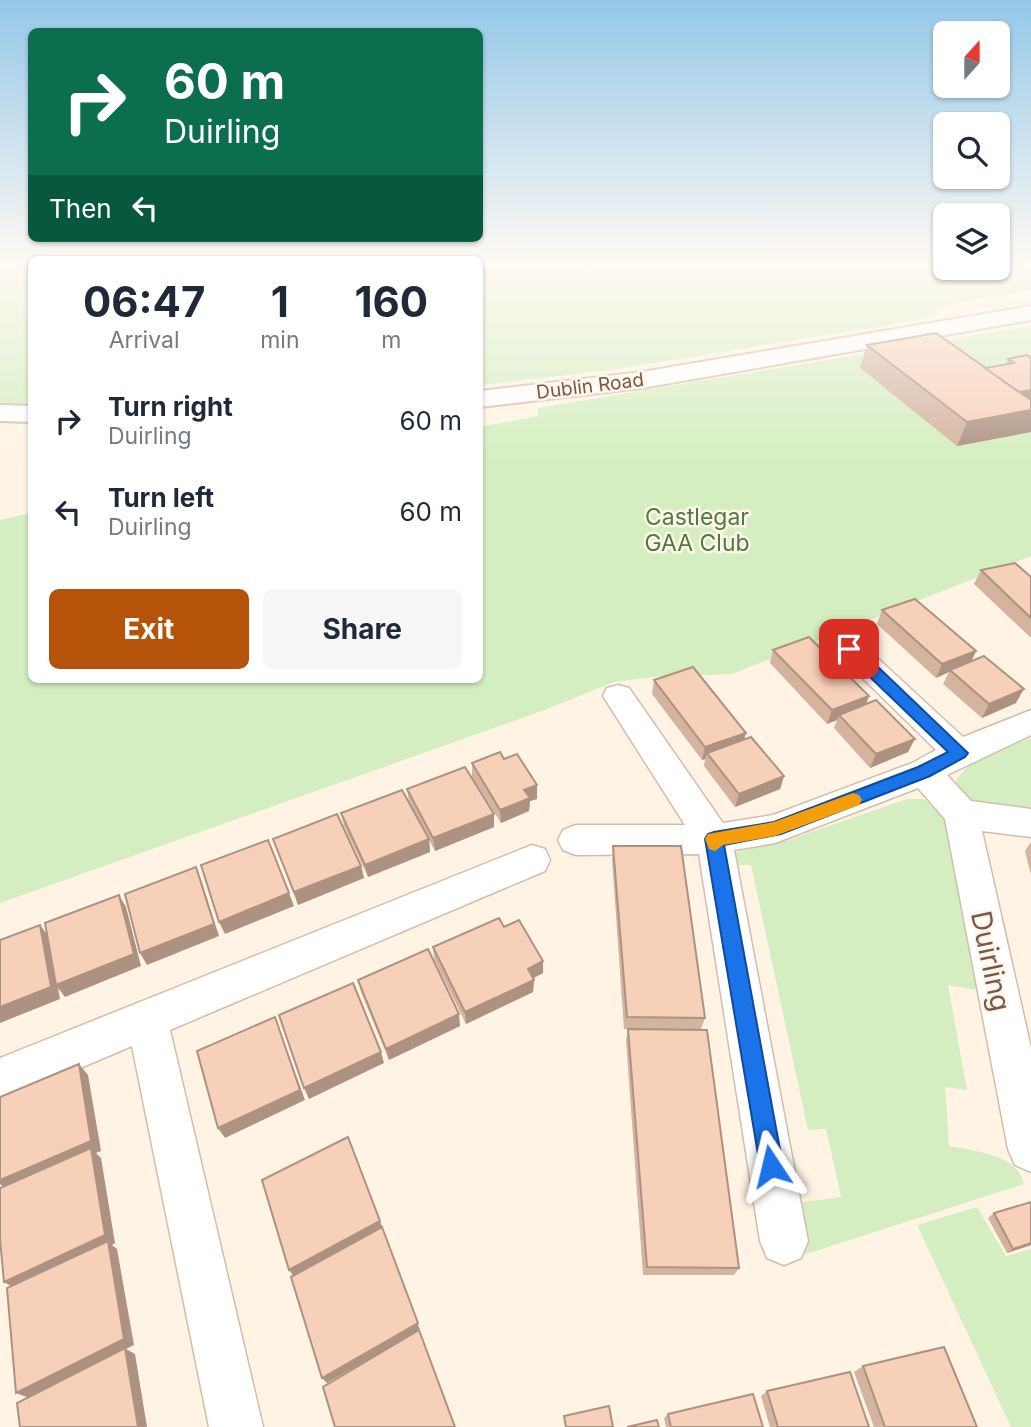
<!DOCTYPE html>
<html lang="en">
<head>
<meta charset="utf-8">
<style>
	:root { --surface:#fff; --page:#f6f6f7; --text:#1f2937; --muted:#747a83; --accent:#b45309 }
	body { margin:0; font-family:Inter,sans-serif; background:var(--page); color:var(--text); height:100vh; display:flex; flex-direction:column; font-size:26px; white-space:nowrap }
	* { box-sizing:border-box; margin:0 }
	p { font-size:23px; color:var(--muted) }
	.icon { flex:none; width:38px; height:38px; fill:none; stroke:currentColor; stroke-width:2; stroke-linecap:round; stroke-linejoin:round }
	.map { position:relative; flex:1; overflow:hidden }
	.panel { position:absolute; left:28px; top:256px; width:455px; height:427px; display:flex; flex-direction:column; background:var(--surface); border-radius:10px; box-shadow:0 2px 5px #0004 }
	.panel>* { flex:none }
	.top-card { position:absolute; left:28px; top:28px; width:455px; height:214px; border-radius:10px; box-shadow:0 2px 5px #0004; background:#0b6e4f; color:#fff; overflow:hidden }
	.needle { width:46px; rotate:21deg }
	.controls { position:absolute; left:933px; top:21px; display:grid; gap:14px }
	.controls a { display:grid; place-items:center; width:77px; height:77px; border-radius:10px; background:var(--surface); box-shadow:0 2px 5px #0004; font-size:35px }
	.pin { position:absolute; display:grid; place-items:center; width:60px; height:60px; color:#fff; margin:-30px; border-radius:14px; box-shadow:0 4px 10px #0006 }
	.me { position:absolute; width:77px; margin:-38px; rotate:350deg; stroke-linejoin:round; filter:drop-shadow(0 0 5px #0008) }
	.turn { display:flex; align-items:center; gap:24px; height:147px; padding:0 21px; font-size:32px }
	.turn .icon { width:91px; height:91px; stroke-width:2.5 }
	.turn b { display:block; font-size:49px; line-height:60px }
	.then { display:flex; align-items:center; height:66px; padding:0 21px; background:#0003; gap:14px; font-size:26px }
	.eta { display:flex; justify-content:space-evenly; align-items:center; height:119px; text-align:center }
	.eta b { font-size:42px; font-weight:700; line-height:49px }
	.action { display:flex; gap:14px; margin-top:auto; padding:14px 21px }
	.action a { flex:1; height:80px; border-radius:10px; background:var(--accent); color:#fff; font-size:28px; font-weight:700; line-height:80px; text-align:center }
	.action a+a { background:var(--page); color:var(--text) }
	ul { padding:0; list-style:none }
	li { display:flex; align-items:center; gap:21px; height:91px; padding:0 21px }
	li div { flex:1 }
	li b { display:block; font-size:26px }
	li em { font-style:normal }
	.map>svg:first-child { display:block }
	.green { fill:#d4eec1 }
	.lines { fill:none; stroke-linecap:round; stroke-linejoin:round }
	.street-casing { stroke:#d4bcab; stroke-width:3 }
	.secondary-casing { stroke:#d7bca8; stroke-width:4 }
	.street { fill:#fff; fill-rule:evenodd }
	.secondary { fill:#fff; fill-rule:evenodd }
	.wall { fill:#d4b39f }
	.shaded-wall { fill:#ad9282 }
	.building { fill:#f7d0b9; stroke:#ad9282; stroke-width:2 }
	.route { fill:#1a73e8; stroke:#114b97; stroke-width:2 }
	.slow { fill:#f59e0b }
	.labels { text-anchor:middle; dominant-baseline:central; stroke-width:5; stroke-linejoin:round; paint-order:stroke }
	.far-street-label { font-size:19px; fill:#7a5846; stroke:#fff7ed }
	.park-label { font-size:23px; fill:#4f7b3b; stroke:#fff7ed }
	.near-street-label { font-size:28px; fill:#7a5846; stroke:#fff7ed }
</style>
</head>
<body>
<div class="map">
<svg width="1031" height="1427" viewBox="0 0 1031 1427">
	<rect width="100%" height="100%" fill="#fff4e4"/>
	<g class="green">
		<path d="M0 264H31V406L0 403Z"/>
		<path d="M480 264H570L586 271 643 264H945V268H998V264H1031V290L951 304 920 320 611 370 480 385Z"/>
		<path d="M1031 326V556L732 674 653 677 614 682 542 711 0 903V520L31 513 32 679H480V427L538 416V408Z"/>
		<path d="M1031 738V813L971 803 955 784C965 758 1007 747 1031 738Z"/>
		<path d="M907 799H923L930 802 951 824 978 990 948 985 967 1090 945 1087 949 1146C974 1151 1018 1154 1024 1184L800 1256 789 1204 841 1197 826 1129 808 1130 751 865H725L727 854 785 841Z"/>
		<path d="M977 1207 1006 1256 1031 1249V1427H1011L917 1225Z"/>
	</g>
	<g class="lines">
		<g class="street-casing">
			<g id="street">
				<path d="M850 639 860 642 963 737 1031 710V735L947 775 971 801 1031 809V837L982 831 1031 1048V1172L1015 1165 1008 1149 945 819 918 788 775 843 734 850 808 1241 801 1258 784 1265 767 1258 760 1241 699 854 576 855 563 850 558 840 563 830 576 825H685L603 696 607 688 618 685 629 688 723 823 773 815 912 763 936 750 840 656 835 649 840 642Z"/>
				<path d="M532 845 545 849 550 860 545 871 170 1030 263 1427H209L132 1046 0 1102V1058Z"/>
			</g>
		</g>
		<g class="secondary-casing">
			<g id="secondary">
				<path d="M1031 306V320L642 388 480 407V391L642 372Z"/>
				<path d="M0 405 32 406V422L0 421Z"/>
			</g>
		</g>
		<use href="#street" class="street"/>
		<use href="#secondary" class="secondary"/>
	</g>
	<g class="wall">
		<path d="M867 345 985 368 1006 364 1008 359 1031 358V432L957 446 860 368Z"/>
		<path d="M981 570 1031 577V637H1030L974 584Z"/>
		<path d="M882 610 976 651 971 662 1016 703 982 718 943 684 949 672 936 678 877 624Z"/>
		<path d="M773 650 866 704 908 752 870 768 834 728 837 720 827 724 770 663Z"/>
		<path d="M654 680 746 733 744 739 784 776 780 789 735 807 704 766 705 759 702 760 652 694Z"/>
		<path d="M504 759 537 785V799L530 801 529 811 501 823 472 777V763Z"/>
		<path d="M407 789 494 814V827L435 851 429 840 430 852 368 877 344 826 341 813 409 802Z"/>
		<path d="M273 839 361 866 364 878 298 905Z"/>
		<path d="M1031 842V875L1025 851Z"/>
		<path d="M613 846 705 1018 701 1029H624L612 859Z"/>
		<path d="M504 927 543 961V973L533 978 534 980 533 992 466 1024 434 959 433 947Z"/>
		<path d="M358 980 460 1026 389 1060 361 992Z"/>
		<path d="M628 1029 739 1268 734 1275H643L626 1040Z"/>
		<path d="M1031 1202V1245L1007 1253 988 1218 994 1213Z"/>
		<path d="M863 1366 977 1427H874L854 1372Z"/>
		<path d="M767 1391 869 1427H770L761 1396Z"/>
		<path d="M668 1414 763 1427H666L664 1418Z"/>
	</g>
	<g class="shaded-wall">
		<path d="M1031 390V407L1015 393Z"/>
		<path d="M1031 410V432L957 446 967 422Z"/>
		<path d="M976 651 970 664 950 670 949 672 936 678 942 664Z"/>
		<path d="M1024 689 1016 703 982 718 989 704Z"/>
		<path d="M869 696 864 710 839 715 837 720 827 724 832 710Z"/>
		<path d="M746 733 742 746 707 753 705 759 702 760 705 747Z"/>
		<path d="M915 739 908 752 870 768 876 754Z"/>
		<path d="M784 776 780 789 735 807 739 794Z"/>
		<path d="M537 785V799L530 801 529 811 501 823 500 810 524 790Z"/>
		<path d="M494 814V827L435 851 433 838Z"/>
		<path d="M429 839 430 852 368 877 365 865Z"/>
		<path d="M361 866 364 878 298 905 294 892Z"/>
		<path d="M196 867 201 880 219 936 147 965 140 953Z"/>
		<path d="M289 893 294 906 225 934 219 922Z"/>
		<path d="M119 895 126 907 141 966 65 997 58 988 60 999 0 1023V1007L40 925 49 937Z"/>
		<path d="M543 961V973L528 981V969Z"/>
		<path d="M534 980 533 992 466 1024 465 1012Z"/>
		<path d="M459 1014 460 1026 389 1060 386 1049Z"/>
		<path d="M275 1017 305 1100 225 1138 218 1128Z"/>
		<path d="M381 1052 384 1063 309 1099 304 1088Z"/>
		<path d="M79 1064 88 1075 101 1151 96 1153 101 1158 115 1243 112 1245 117 1249 134 1345 126 1349 135 1354 147 1427H138L29 1398 16 1393V1289L4 1282 9 1191 0 1184V1180Z"/>
		<path d="M380 1221 420 1330 327 1383 322 1378 294 1277 289 1270Z"/>
		<path d="M1031 1243V1245L1007 1253 1013 1249Z"/>
	</g>
	<g class="building">
		<path d="M936 333 1031 400V410L967 422 867 345Z"/>
		<path d="M1027 355 1031 358V390L1019 392 985 368 1014 363 1008 359Z"/>
		<path d="M1015 563 1031 577V618L981 570Z"/>
		<path d="M915 599 976 651 942 664 882 610Z"/>
		<path d="M809 637 869 696 832 710 773 650Z"/>
		<path d="M984 656 1024 689 989 704 950 670Z"/>
		<path d="M693 667 746 733 705 747 654 680Z"/>
		<path d="M876 700 915 739 876 754 839 715Z"/>
		<path d="M751 737 784 776 739 794 707 753Z"/>
		<path d="M500 752 504 759 517 754 537 785 524 790 530 798 500 810 472 763Z"/>
		<path d="M465 767 494 814 433 838 407 789Z"/>
		<path d="M402 790 429 839 365 865 341 813Z"/>
		<path d="M337 814 361 866 294 892 273 839Z"/>
		<path d="M268 840 289 893 219 922 201 865Z"/>
		<path d="M613 846H681L705 1018 627 1017Z"/>
		<path d="M196 867 214 924 140 953 125 894Z"/>
		<path d="M119 895 134 954 56 985 45 923Z"/>
		<path d="M499 918 504 927 519 920 543 961 528 969 534 980 465 1012 433 947Z"/>
		<path d="M40 925 51 987 0 1007V940Z"/>
		<path d="M428 949 459 1014 386 1049 358 980Z"/>
		<path d="M353 983 381 1052 304 1088 279 1015Z"/>
		<path d="M275 1017 300 1090 218 1128 197 1051Z"/>
		<path d="M628 1029 707 1030 739 1268 647 1267Z"/>
		<path d="M79 1064 91 1141 0 1180V1097Z"/>
		<path d="M348 1137 380 1221 289 1270 262 1180Z"/>
		<path d="M91 1148 105 1235 4 1282 0 1239V1188Z"/>
		<path d="M1031 1202V1243L1013 1249 994 1213Z"/>
		<path d="M382 1227 418 1323 322 1378 291 1277Z"/>
		<path d="M108 1241 124 1339 16 1393 7 1288Z"/>
		<path d="M419 1330 455 1427H335L323 1387Z"/>
		<path d="M944 1347 977 1427H885L863 1366Z"/>
		<path d="M125 1348 138 1427H20L17 1403Z"/>
		<path d="M850 1372 869 1427H778L767 1391Z"/>
		<path d="M753 1394 763 1427H671L668 1414Z"/>
		<path d="M609 1406 613 1427H566L564 1416Z"/>
		<path d="M657 1420 659 1427H627Z"/>
	</g>
	<linearGradient id="sky" x2="0" y2="1"><stop stop-color="#94c7e9"/><stop offset="0.57" stop-color="#fffaf3"/><stop offset="1" stop-color="#fffaf3" stop-opacity="0"/></linearGradient>
	<rect width="1031" height="464" fill="url(#sky)"/>
	<path class="route" d="M849 644 855 645 968 753 965 757 930 776 781 834 724 845 783 1166 780 1175 771 1178 763 1175 760 1166 705 839 708 834 714 832 774 822 918 767 948 752 844 652 842 649 844 645Z"/>
	<path class="slow" d="M853 793 859 795 862 800 859 805 775 836 723 845 715 851 709 849 705 839 708 834 774 822Z"/>
	<g class="labels">
		<g class="far-street-label">
			<text transform="translate(590 386) rotate(-7)">Dublin Road</text>
		</g>
		<g class="park-label">
			<text x="697" y="517">Castlegar<tspan x="697" dy="26">GAA Club</tspan></text>
		</g>
		<g class="near-street-label">
			<text transform="translate(991 961) rotate(78)">Duirling</text>
		</g>
	</g>
</svg>
<div class="controls">
<a><svg class="needle" viewBox="-14 -14 28 28"><path d="M0-13l5 13h-10z" fill="#e53935"/><path d="M0 13l5-13h-10z" fill="#747a83"/></svg></a>
<a><svg class="icon" aria-label="search" viewBox="0 0 24 24"><circle cx="10" cy="10" r="6"/><path d="M15 15l6 6"/></svg></a>
<a><svg class="icon" aria-label="layers" viewBox="0 0 24 24"><path d="M12 4l9 5-9 5-9-5zM3 14l9 5 9-5"/></svg></a>
</div>
<div class="pin" style="left:849px;top:649px;background:#d93025"><svg class="icon" aria-label="arrive" viewBox="0 0 24 24"><path d="M6 21V4h12l-3 4 3 4H6"/></svg></div>
<svg class="me" style="left:771px;top:1166px" viewBox="-20 -20 40 40"><path d="M0-17L14 15 0 8-14 15z" fill="#1a73e8" stroke="#fff" stroke-width="4"/></svg>
<div class="top-card">
<div class="turn"><svg class="icon" aria-label="right" viewBox="0 0 24 24"><path d="M7 20v-9h11M14 6l5 5-5 5"/></svg><div><b>60 m</b>Duirling</div></div>
<div class="then">Then<svg class="icon" aria-label="left" viewBox="0 0 24 24"><path d="M17 20v-9H6M10 6l-5 5 5 5"/></svg></div>
</div>
<section class="panel">
<div class="eta">
<div><b>06:47</b><p>Arrival</p></div>
<div><b>1</b><p>min</p></div>
<div><b>160</b><p>m</p></div>
</div>
<ul>
<li><svg class="icon" aria-label="right" viewBox="0 0 24 24"><path d="M7 20v-9h11M14 6l5 5-5 5"/></svg><div><b>Turn right</b><p>Duirling</p></div><em>60 m</em></li>
<li><svg class="icon" aria-label="left" viewBox="0 0 24 24"><path d="M17 20v-9H6M10 6l-5 5 5 5"/></svg><div><b>Turn left</b><p>Duirling</p></div><em>60 m</em></li>
</ul>
<div class="action"><a>Exit</a><a>Share</a></div>
</section>
</div>
</body>
</html>
